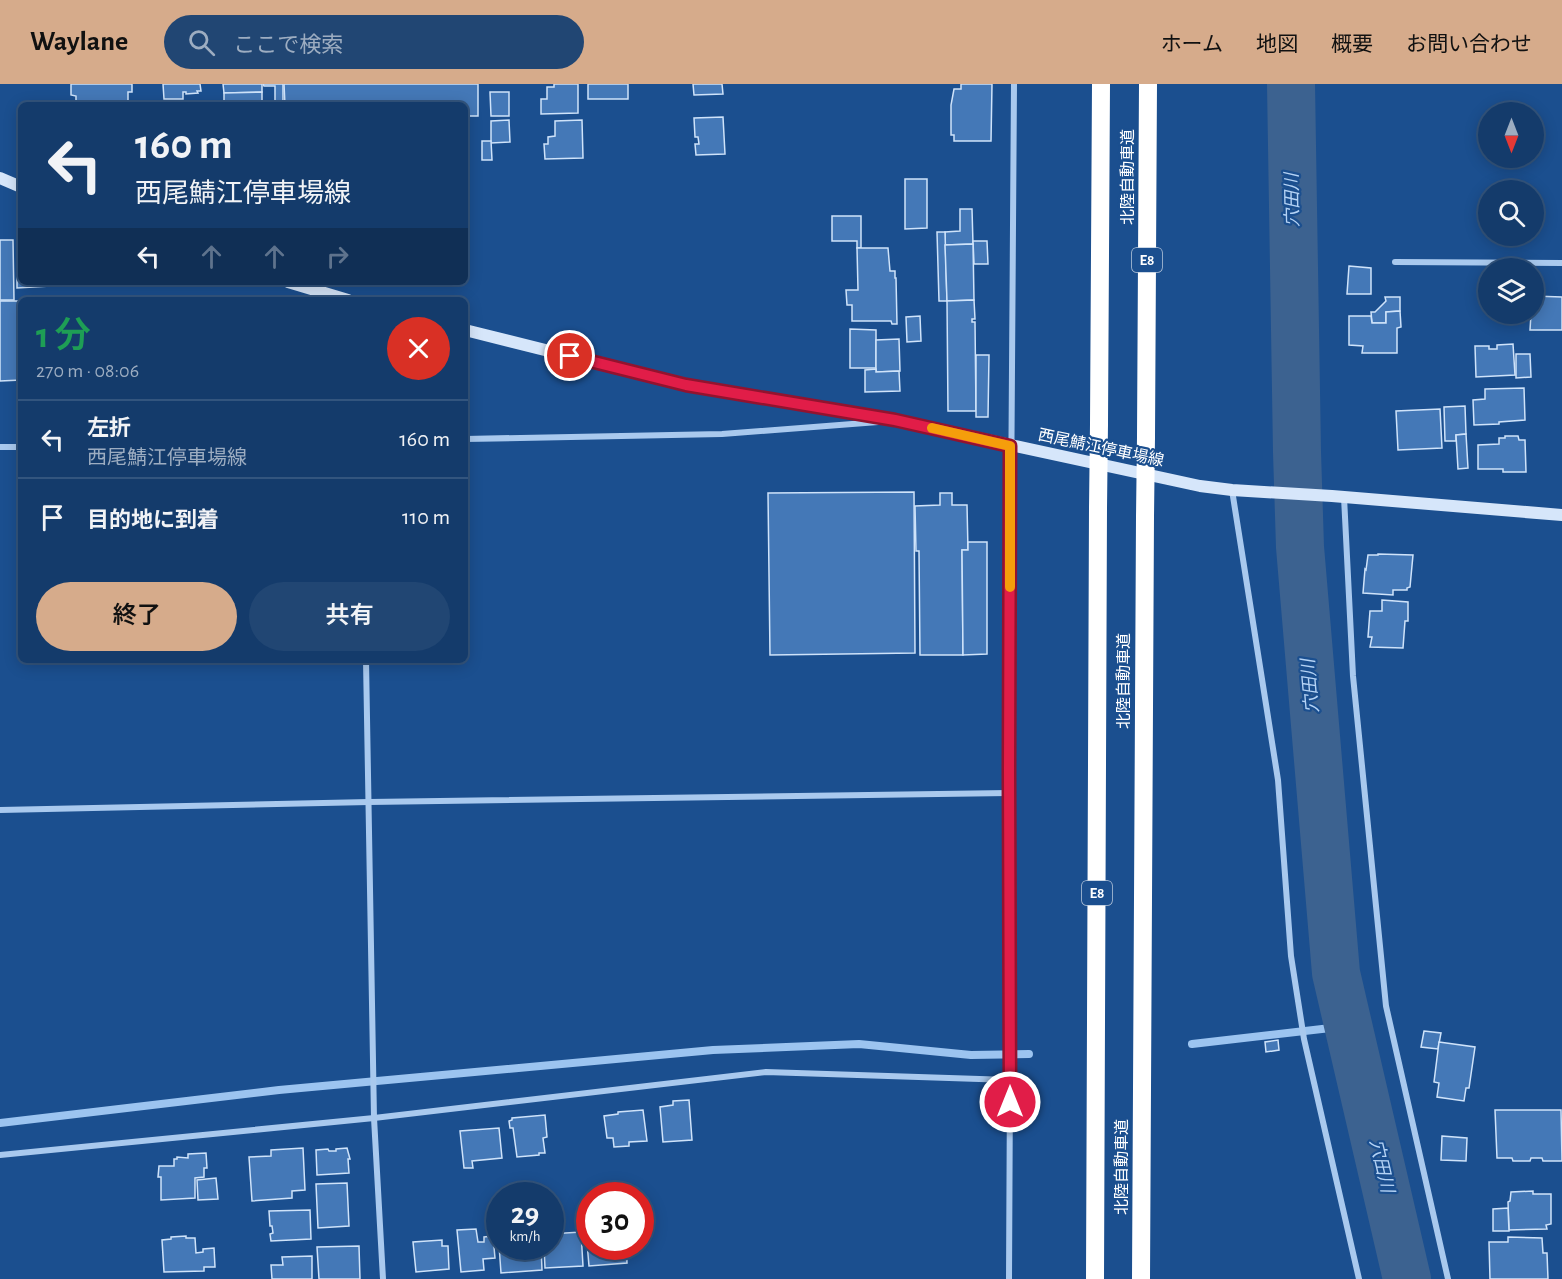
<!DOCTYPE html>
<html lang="ja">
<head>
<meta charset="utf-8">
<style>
	:root { --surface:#143b6b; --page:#214673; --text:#f1f3f6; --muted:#9dadc1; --line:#33557e; --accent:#d6ab8b }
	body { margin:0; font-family:"Alegreya Sans","Noto Sans JP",sans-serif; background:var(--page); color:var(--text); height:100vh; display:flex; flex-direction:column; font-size:22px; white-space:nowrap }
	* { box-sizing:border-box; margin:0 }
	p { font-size:20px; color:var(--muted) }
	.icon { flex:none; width:33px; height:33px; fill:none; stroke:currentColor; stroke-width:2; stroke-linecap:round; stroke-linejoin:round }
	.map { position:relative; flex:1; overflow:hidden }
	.sheet { position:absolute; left:18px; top:213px; width:450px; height:366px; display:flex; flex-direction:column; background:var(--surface); border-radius:9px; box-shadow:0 3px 15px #0003,0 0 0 2px var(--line) }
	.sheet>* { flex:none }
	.hud { position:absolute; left:18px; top:18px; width:450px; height:183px; border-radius:9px; box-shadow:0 3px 15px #0003,0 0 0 2px var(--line); background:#143b6b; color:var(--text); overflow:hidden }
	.needle { width:39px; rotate:180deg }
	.controls { position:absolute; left:1478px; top:18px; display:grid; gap:12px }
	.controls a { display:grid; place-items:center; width:66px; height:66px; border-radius:50%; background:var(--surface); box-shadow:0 3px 15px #0003,0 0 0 2px var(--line); font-size:30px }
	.speed { position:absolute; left:486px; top:1098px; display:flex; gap:12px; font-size:30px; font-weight:700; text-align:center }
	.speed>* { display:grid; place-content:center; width:78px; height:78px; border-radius:50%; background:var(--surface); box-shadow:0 3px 15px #0003,0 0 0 2px var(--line); line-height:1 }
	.speed small { font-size:15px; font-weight:400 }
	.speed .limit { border:9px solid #d22; background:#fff; color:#111 }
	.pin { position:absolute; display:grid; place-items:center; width:51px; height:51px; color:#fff; margin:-26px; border:3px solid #fff; border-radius:50%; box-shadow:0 2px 6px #0007 }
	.me { position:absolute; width:66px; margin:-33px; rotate:0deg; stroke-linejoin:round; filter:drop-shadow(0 0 4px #0008) }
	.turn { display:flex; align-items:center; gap:21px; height:126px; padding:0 18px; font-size:27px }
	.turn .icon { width:78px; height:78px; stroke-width:2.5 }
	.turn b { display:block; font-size:42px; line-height:51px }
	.lanes { display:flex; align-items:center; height:57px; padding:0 18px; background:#0003; justify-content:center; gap:30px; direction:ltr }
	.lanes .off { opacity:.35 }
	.round { display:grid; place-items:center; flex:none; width:63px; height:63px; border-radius:32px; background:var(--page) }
	.summary { display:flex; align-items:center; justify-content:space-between; height:102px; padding:0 18px }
	h1 { font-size:36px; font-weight:600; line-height:45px; color:#1e9e55 }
	.button { display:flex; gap:12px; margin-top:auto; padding:12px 18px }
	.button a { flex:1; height:69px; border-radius:36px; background:var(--accent); color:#111; font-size:24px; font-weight:600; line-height:69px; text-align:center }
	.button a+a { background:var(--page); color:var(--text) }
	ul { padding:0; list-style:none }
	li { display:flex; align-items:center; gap:18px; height:78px; padding:0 18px; border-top:2px solid var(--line) }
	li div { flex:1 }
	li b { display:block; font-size:22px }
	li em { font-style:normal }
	header { display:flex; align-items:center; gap:36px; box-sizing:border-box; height:84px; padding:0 30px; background:var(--accent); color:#111 }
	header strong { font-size:28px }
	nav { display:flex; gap:33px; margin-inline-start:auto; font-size:21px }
	.search { width:420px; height:54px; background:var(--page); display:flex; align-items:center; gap:15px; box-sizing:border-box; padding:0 21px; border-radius:33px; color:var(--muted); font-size:22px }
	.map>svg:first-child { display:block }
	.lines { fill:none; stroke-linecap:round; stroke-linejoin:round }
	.stream { stroke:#9cc4f0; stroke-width:8 }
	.river { stroke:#3c6290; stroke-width:48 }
	.building { fill:#4478b7; stroke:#cfe3fa; stroke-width:1.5 }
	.minor { stroke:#a9c9ee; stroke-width:6 }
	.secondary { stroke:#d6e6fa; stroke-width:12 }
	.motorway { stroke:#fff; stroke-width:18 }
	.motorway-bridge { stroke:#fff; stroke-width:18 }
	.route-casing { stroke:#92132f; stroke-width:15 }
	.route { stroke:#e11d48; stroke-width:10 }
	.slow { stroke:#f59e0b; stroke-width:10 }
	.labels { text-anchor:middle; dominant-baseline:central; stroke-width:4.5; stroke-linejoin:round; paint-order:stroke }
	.shield { fill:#1b4f8f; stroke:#bbcadd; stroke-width:1.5 }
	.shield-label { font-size:15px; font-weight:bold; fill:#fff }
	.street-label { font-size:16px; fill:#fff; stroke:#1b4f8f }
	.water-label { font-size:18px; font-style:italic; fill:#b5d3f5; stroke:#1b4f8f }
</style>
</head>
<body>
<header>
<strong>Waylane</strong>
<div class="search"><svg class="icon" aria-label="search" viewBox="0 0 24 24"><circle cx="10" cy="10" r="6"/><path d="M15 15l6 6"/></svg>ここで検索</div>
<nav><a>ホーム</a><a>地図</a><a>概要</a><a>お問い合わせ</a></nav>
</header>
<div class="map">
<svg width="1562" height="1195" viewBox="0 0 1562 1195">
	<rect width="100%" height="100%" fill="#1b4f8f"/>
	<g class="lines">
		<g class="stream">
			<path d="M1192 960 1348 942"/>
			<path d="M0 1039 279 1006 713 966 859 960 971 971 1029 970"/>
		</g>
		<path class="river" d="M1291 0 1297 368 1300 463 1336 889 1407 1195"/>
	</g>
	<g class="building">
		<path d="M71 0H132V8H128V21H76V12L71 11Z"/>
		<path d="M163 0H200L201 7H197L198 9 186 10V8H183V15H164Z"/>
		<path d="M223 0H262V8L224 9Z"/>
		<path d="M263 0H283V21H275V2H264Z"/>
		<path d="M284 0H478V32H465V21H285Z"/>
		<path d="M554 0H578V29L541 30V15H547V3H554Z"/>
		<rect x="588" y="0" width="40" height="15"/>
		<path d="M693 0H722L723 10 694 11Z"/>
		<path d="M961 0H992L991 57H954V51H951V21L954 5H961Z"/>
		<path d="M262 8V21H224V9Z"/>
		<path d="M490 8H509V32H491Z"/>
		<path d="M723 33 725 70 696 71 695 60H699L698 53H695L694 34Z"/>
		<path d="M509 36 510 58 491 59V37Z"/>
		<path d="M582 36 583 74 545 75 544 60H548V53L555 52V37Z"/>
		<path d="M482 57H491L492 76H482Z"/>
		<path d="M905 95H927V144L905 145Z"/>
		<path d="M960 125H972L973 160 945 161V148L960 147Z"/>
		<path d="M832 132H861V164H857V157H832Z"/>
		<path d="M937 148H945L947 217H939Z"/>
		<path d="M0 156H13L14 216H0Z"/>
		<path d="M973 157H987L988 180H974Z"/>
		<path d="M973 160 974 216 947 217 945 161Z"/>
		<path d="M857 164H888L890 187H895V194H896L897 240H892L891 237H852V221H847L846 206H858Z"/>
		<path d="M17 174H21V198H50V202L17 204Z"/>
		<path d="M1349 182 1371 184V210H1347Z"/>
		<path d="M1533 212 1562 213V246H1530L1531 230H1533Z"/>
		<path d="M1385 213H1400V227L1386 228V239H1372L1371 228H1375L1386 217Z"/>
		<path d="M974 216 975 235H972V238H975L976 327H948L947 217Z"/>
		<path d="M0 217H21V296L0 297Z"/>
		<path d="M1400 227 1401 243 1397 244V269H1362L1363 262 1349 261V232H1371L1372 239H1386V228Z"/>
		<path d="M920 232 921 257 907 258 906 233Z"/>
		<path d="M850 245 876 246V284H850Z"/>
		<path d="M899 255 900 287 876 288V256Z"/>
		<path d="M1513 260 1515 291 1476 293 1475 262H1489V265H1497V261Z"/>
		<path d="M1516 270H1530L1531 293 1516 294Z"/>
		<path d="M976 271H989L988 333H976Z"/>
		<path d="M876 285V288L899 287 900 307 865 308V286Z"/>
		<path d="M1524 304 1525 336 1499 338V340L1474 341 1473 316 1485 315V305Z"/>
		<path d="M1465 322 1466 350 1456 351V357H1445L1444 323Z"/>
		<path d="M1440 325 1442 364 1398 366 1396 327Z"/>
		<path d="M1466 350 1468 384 1458 385 1456 351Z"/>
		<path d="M1505 352H1518L1519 356H1525L1526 388H1503V385H1478V361L1499 360V354H1505Z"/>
		<path d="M914 408 915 569 770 571 768 409Z"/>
		<path d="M940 409H952V421H967L968 466H962L963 571H920L919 467H916L915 422 940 421Z"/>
		<path d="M968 458H987V570L963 571 962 466H968Z"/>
		<path d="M1378 470 1413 471 1410 503 1407 504V506H1393V511L1363 509 1365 485 1366 486 1368 471H1378Z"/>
		<path d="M1382 516 1408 518V537H1405L1403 564 1370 563 1372 553H1368L1370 527H1382Z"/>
		<path d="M1424 947 1441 949 1438 965 1421 963Z"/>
		<path d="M1278 956 1279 966 1266 968 1265 958Z"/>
		<path d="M1439 958 1475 963 1469 1004H1466L1464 1017 1437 1013 1439 999 1434 998Z"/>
		<path d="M689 1016 692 1056 663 1058 660 1023 673 1021V1017Z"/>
		<path d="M643 1026 647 1057 629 1058V1062L614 1063 613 1054H607L604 1032 618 1030V1028Z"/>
		<path d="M1495 1026H1561L1562 1077H1543L1542 1074H1531L1530 1077H1513L1512 1074H1497Z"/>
		<path d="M545 1031 547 1053 543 1054 545 1069H539V1071L517 1073 513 1044H510L509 1037 512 1036V1034Z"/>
		<path d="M499 1044 502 1074 472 1077 473 1084H464L460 1047Z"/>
		<path d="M1442 1052 1467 1054 1466 1077 1441 1076Z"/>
		<path d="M303 1064 305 1106 292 1107V1114L252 1117 249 1073 271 1072V1066Z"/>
		<path d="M347 1064 350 1075H348L349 1089 317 1091 316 1066 328 1065 329 1067H336V1065Z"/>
		<path d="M206 1069 207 1084H204V1093L195 1094V1114L161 1116V1093H158L159 1082H174V1075H177V1073L188 1074V1070Z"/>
		<path d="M216 1094 218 1115 198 1116 197 1096Z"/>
		<path d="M347 1099 349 1142 318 1144 316 1100Z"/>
		<path d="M1533 1107V1110H1551V1140L1546 1141 1547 1145 1509 1146 1508 1118 1510 1117 1511 1108Z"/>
		<path d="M1508 1124 1509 1147H1493V1125Z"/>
		<path d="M310 1126 311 1155 271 1157 270 1150 273 1149 272 1142H270L269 1127Z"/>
		<path d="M476 1145 478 1158H484V1153L493 1152 495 1174 483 1175 484 1186 461 1188 457 1146Z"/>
		<path d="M498 1147H500V1162H541L542 1186 501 1189Z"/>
		<path d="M586 1147H590V1162H626L627 1179 589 1182Z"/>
		<path d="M581 1148 583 1182 545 1184 544 1162H550V1150Z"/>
		<path d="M186 1152V1154H195L196 1169 203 1168V1165L214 1164 215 1183H204V1187L164 1188 162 1156 171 1155V1153Z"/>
		<path d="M1508 1153 1542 1154 1543 1169H1547L1548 1195H1490L1489 1158H1508Z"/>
		<path d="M442 1156V1162H448L449 1185 416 1188 413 1158Z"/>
		<path d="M359 1162 360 1195H319L317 1163Z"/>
		<path d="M312 1172V1195H272L271 1181H283L282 1173Z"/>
	</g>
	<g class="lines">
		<g class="minor">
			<path d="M1395 178 1562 179"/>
			<path d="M465 355 722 350 878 338"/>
			<path d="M0 363H21"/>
			<path d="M1232 406 1278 696 1291 872 1304 955 1359 1195"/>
			<path d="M1344 413 1353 592 1386 922 1448 1195"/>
			<path d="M366 576 374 1034 383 1195"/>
			<path d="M0 726 369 718 1009 709"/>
			<path d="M0 1071 374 1034 766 988 1010 996"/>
			<path d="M1009 1195 1010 996 1009 709 1014 0"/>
		</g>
		<g class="secondary">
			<path d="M0 94 21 103"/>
			<path d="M288 198 348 216"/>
			<path d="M465 246 685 301 895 336 1200 402 1232 406 1332 412 1562 431"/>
		</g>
		<g class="motorway">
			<path d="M1099 340 1101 0"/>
			<path d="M1146 353 1148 0"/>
			<path d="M1095 1195 1098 424"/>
			<path d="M1141 1195 1145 433"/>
		</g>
		<g class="motorway-bridge">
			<path d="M1098 424 1099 340"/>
			<path d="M1145 433 1146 353"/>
		</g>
	</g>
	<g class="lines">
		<g class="route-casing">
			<path id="route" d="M570 272 686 301 895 336 1010 362 1009 686 1010 1018"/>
		</g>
		<use href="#route" class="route"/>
		<path class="slow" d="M932 344 1010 362V503"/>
	</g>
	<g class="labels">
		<g class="shield">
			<rect x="1132" y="164" width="30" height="24" rx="4.5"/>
			<rect x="1082" y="797" width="30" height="24" rx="4.5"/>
		</g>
		<g class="shield-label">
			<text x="1147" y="176">E8</text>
			<text x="1097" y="809">E8</text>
		</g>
		<g class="street-label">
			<text transform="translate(1128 93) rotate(-90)">北陸自動車道</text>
			<text transform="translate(1101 364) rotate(12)">西尾鯖江停車場線</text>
			<text transform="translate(1124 597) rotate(-90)">北陸自動車道</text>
			<text transform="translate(1122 1083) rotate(-90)">北陸自動車道</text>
		</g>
		<g class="water-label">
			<text transform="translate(1293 116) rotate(-91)">穴田川</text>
			<text transform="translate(1311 602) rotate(-95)">穴田川</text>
			<text transform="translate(1381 1082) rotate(77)">穴田川</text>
		</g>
	</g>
</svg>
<div class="controls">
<a><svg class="needle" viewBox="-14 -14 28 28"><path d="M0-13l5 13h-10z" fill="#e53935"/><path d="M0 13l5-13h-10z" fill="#9dadc1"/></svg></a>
<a><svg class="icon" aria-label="search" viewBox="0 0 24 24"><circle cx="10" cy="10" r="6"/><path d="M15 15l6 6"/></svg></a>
<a><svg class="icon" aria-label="layers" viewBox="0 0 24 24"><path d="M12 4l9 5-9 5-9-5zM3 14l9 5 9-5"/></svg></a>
</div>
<div class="speed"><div>29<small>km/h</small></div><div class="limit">30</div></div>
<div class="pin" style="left:570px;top:272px;background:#d93025"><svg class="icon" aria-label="arrive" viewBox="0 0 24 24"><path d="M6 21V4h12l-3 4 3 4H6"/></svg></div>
<svg class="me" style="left:1010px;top:1018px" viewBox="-20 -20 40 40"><circle r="17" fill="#e11d48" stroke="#fff" stroke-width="3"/><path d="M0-11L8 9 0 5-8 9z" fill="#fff"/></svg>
<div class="hud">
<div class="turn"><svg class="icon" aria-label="left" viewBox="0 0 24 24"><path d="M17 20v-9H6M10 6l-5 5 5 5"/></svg><div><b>160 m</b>西尾鯖江停車場線</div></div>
<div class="lanes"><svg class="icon" aria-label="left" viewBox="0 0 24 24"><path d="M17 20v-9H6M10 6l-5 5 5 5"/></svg><svg class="icon off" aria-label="ahead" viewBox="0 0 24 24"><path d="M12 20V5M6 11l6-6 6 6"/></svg><svg class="icon off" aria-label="ahead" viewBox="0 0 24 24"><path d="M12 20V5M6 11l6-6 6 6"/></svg><svg class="icon off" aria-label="right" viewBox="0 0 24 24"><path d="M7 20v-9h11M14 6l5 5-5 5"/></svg></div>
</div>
<section class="sheet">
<div class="summary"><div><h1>1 分</h1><p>270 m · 08:06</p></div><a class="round" style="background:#d93025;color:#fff"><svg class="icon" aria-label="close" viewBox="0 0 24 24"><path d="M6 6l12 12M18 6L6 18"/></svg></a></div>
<ul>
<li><svg class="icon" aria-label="left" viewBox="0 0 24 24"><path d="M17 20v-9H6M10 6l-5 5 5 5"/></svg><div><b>左折</b><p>西尾鯖江停車場線</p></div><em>160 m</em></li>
<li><svg class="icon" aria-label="arrive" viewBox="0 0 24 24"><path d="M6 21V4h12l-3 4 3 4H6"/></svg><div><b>目的地に到着</b></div><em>110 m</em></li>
</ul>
<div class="button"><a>終了</a><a>共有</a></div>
</section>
</div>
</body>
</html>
